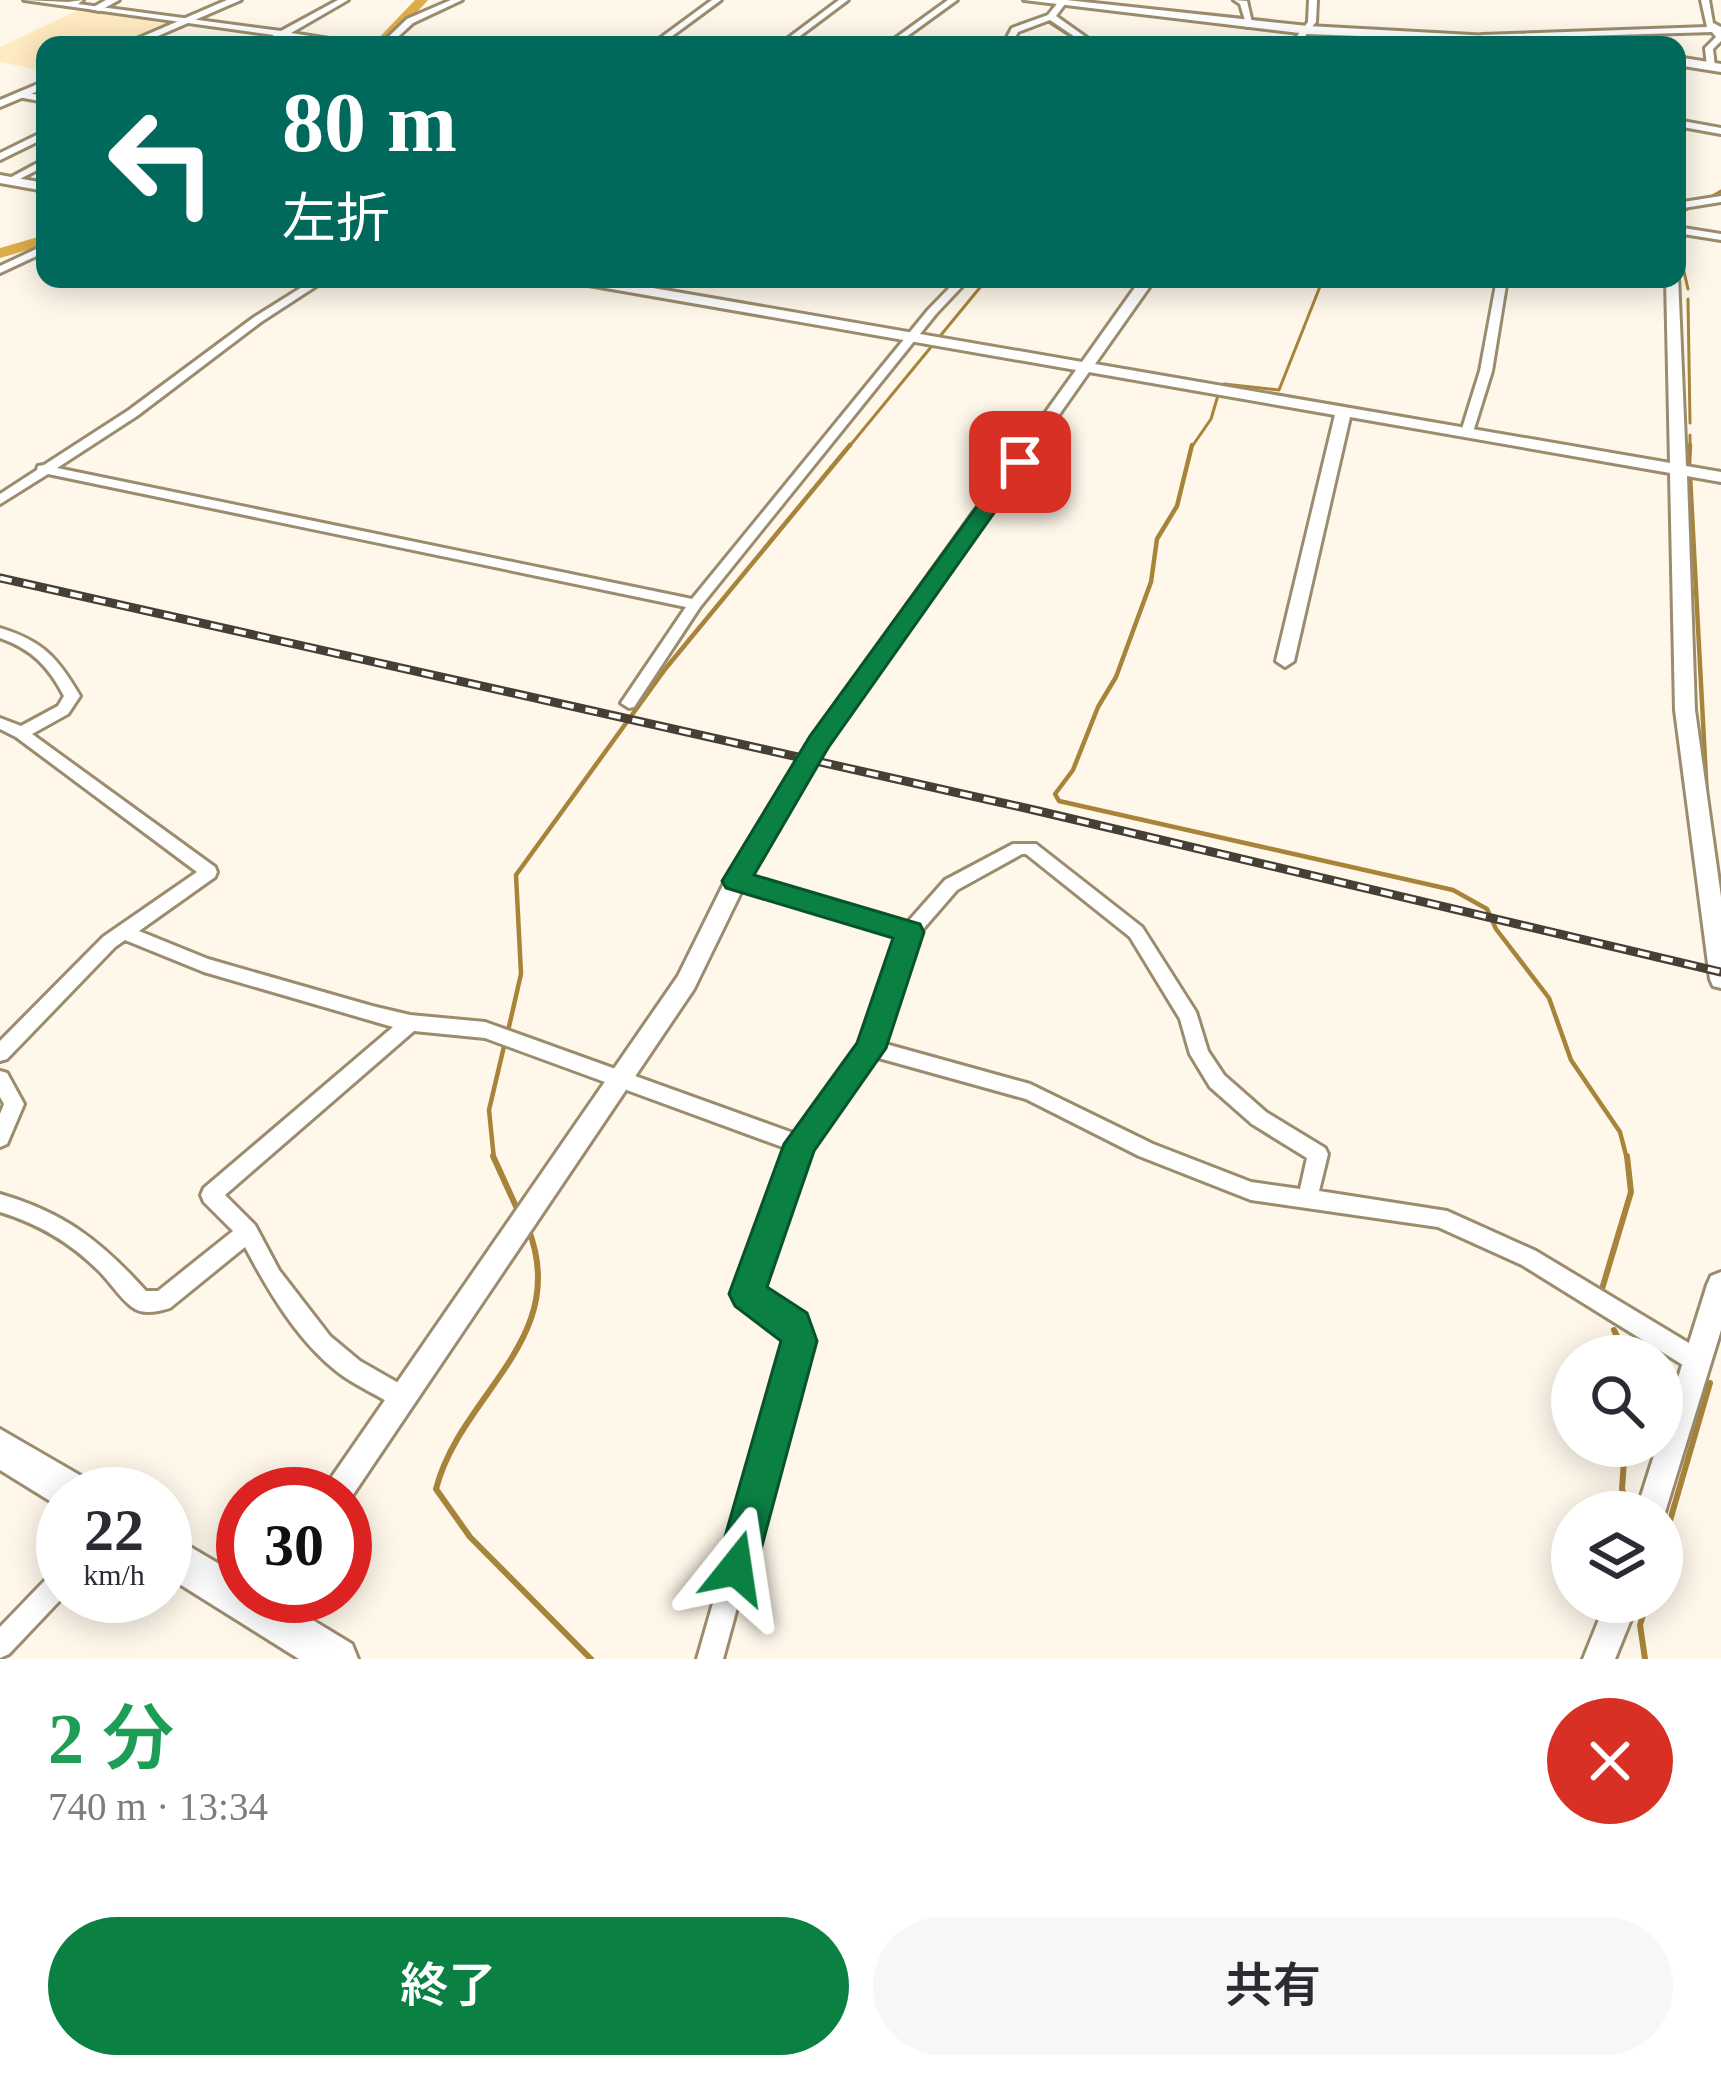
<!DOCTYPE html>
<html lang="ja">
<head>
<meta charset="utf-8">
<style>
	:root { --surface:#fff; --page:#f7f7f7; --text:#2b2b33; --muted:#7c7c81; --accent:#0b8043 }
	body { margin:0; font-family:"Times New Roman","Noto Sans JP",serif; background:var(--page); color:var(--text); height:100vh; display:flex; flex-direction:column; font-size:45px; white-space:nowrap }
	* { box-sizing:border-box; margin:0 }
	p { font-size:39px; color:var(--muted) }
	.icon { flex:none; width:66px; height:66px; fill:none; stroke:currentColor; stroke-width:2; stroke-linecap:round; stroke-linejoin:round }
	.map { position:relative; height:1659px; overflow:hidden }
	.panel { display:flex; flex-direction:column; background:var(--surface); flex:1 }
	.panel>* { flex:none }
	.hud { position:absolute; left:36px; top:36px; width:1650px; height:252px; border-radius:24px; box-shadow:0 6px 30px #0003; background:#00695c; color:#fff; overflow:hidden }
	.controls { position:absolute; left:1551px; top:1335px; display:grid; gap:24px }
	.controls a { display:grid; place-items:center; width:132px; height:132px; border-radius:50%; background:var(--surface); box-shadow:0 6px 30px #0003; font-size:60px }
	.speed { position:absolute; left:36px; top:1467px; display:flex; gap:24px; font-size:60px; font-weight:700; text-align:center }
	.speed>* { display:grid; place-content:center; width:156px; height:156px; border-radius:50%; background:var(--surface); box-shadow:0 6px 30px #0003; line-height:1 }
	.speed small { font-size:30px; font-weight:400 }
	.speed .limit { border:18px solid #d22; background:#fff; color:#111 }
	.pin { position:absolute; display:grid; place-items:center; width:102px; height:102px; color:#fff; margin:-51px; border-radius:24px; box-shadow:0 6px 18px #0006 }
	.me { position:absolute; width:132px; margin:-66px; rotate:15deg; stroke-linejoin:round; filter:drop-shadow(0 0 9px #0008) }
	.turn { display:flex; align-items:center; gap:42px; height:252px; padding:0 48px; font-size:54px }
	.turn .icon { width:156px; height:156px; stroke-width:2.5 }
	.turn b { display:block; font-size:84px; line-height:102px }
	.round { display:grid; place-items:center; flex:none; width:126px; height:126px; border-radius:63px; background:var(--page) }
	.overview { display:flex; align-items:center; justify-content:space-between; height:204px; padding:0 48px }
	h1 { font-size:72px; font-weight:600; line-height:90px; color:#1e9e55 }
	.button { display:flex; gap:24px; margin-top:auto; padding:24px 48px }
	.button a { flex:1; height:138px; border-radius:72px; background:var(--accent); color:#fff; font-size:48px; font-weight:600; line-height:138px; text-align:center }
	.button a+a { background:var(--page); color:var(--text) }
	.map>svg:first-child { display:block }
	.built { fill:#ffeac1 }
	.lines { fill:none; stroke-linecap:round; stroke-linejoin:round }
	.stream-far2 { stroke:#a7843a; stroke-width:3 }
	.stream-far1 { stroke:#a7843a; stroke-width:4.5 }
	.stream { stroke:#a7843a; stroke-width:6 }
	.river { fill:#dcad48; fill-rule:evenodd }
	.minor-casing { stroke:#9c8c6e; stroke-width:6 }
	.tertiary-casing { stroke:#9c8c6e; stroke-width:6 }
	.primary-casing { stroke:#9c8c6e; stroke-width:6 }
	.trunk-casing { stroke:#9c8c6e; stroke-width:6 }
	.minor { fill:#fff; fill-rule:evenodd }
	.tertiary { fill:#fff; fill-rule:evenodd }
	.primary { fill:#fff; fill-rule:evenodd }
	.trunk { fill:#fff; fill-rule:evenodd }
	.rail-casing { stroke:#464034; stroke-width:9 }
	.rail { stroke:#fff; stroke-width:4.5; stroke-dasharray:12; stroke-linecap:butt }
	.route { fill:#0b8043; stroke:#07532c; stroke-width:3 }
</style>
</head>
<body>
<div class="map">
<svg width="1721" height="1659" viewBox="0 0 1721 1659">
	<rect width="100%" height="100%" fill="#fef7ea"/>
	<path class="built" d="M81 9 172 21 121 45H45V71L0 62V47Z"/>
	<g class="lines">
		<g class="stream-far2">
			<path d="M1055 0 1047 21 1084 45"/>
			<path d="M1705 200 1721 191"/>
			<path d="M1677 215 1695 205"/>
			<path d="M1677 241 1688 289"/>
			<path d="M1688 299 1690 423"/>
			<path d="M1224 384 1279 390 1323 279"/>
			<path d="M848 448 987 279"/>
			<path d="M1191 448 1211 419 1219 392"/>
			<path d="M1690 448V435"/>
		</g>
		<g class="stream-far1">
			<path d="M1192 445 1177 506 1157 539 1151 582 1116 677 1098 707 1073 770 1055 794 1059 801 1453 890 1487 909 1496 929 1549 998 1571 1060 1620 1132 1627 1159"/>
			<path d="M1689 465 1690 445"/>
			<path d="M1690 475 1707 798"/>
			<path d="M508 1031 521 974 516 875 666 668 850 445"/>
			<path d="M494 1159 489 1110 505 1042"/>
		</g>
		<g class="stream">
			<path d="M493 1156 519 1213"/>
			<path d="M528 1228C572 1339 460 1394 436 1489L470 1537 591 1659"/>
			<path d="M1602 1289 1631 1192 1627 1156"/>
			<path d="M1614 1330 1626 1356"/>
			<path d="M1625 1446 1622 1489 1630 1512"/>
			<path d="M1662 1548 1710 1383"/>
			<path d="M1645 1659 1640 1625 1647 1602"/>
		</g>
		<g class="river">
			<path d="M415 0H428L387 45H372Z"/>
			<path d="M45 235V245L0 258V248Z"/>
		</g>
		<g class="minor-casing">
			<g id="minor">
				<path d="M24 0 68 2 83 0 78 4 281 31 338 0H348L291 33 368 45H346L283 37 268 45H258L274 35Z"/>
				<path d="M451 0H462L413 23 389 45H380L407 19Z"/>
				<path d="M712 0H721L660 45H651Z"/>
				<path d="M839 0H848L788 45H779Z"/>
				<path d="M948 0H957L895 45H886Z"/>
				<path d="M1060 0H1068L1056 16 1097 45H1087L1050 20 1018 32 1011 45H1003L1012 28 1048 15Z"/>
				<path d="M1234 0 1247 1 1253 27H1247L1240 4Z"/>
				<path d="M1309 0H1317L1316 22 1298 45H1290L1308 22Z"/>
				<path d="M1701 0H1709L1713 23 1721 27V41L1713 49 1715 67 1711 70 1707 67 1705 48 1716 37 1712 32 1482 39 1478 37 1482 35 1707 27Z"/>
				<path d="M21 92 45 96V102L18 97 17 95Z"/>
				<path d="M1677 120 1721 128V134L1677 126Z"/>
				<path d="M45 131V138L0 160V153Z"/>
				<path d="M45 159V166L12 183 4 181Z"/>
				<path d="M1721 196V202L1677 209V203Z"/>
				<path d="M1677 227 1721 234V240L1677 233Z"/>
				<path d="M45 245V252L0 273V266Z"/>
				<path d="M315 279H327L261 322 137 416 57 468 692 599 928 310 958 279H969L936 314 700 607 634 707 629 708 621 703 686 607 48 474 0 504V494L37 470 38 466 44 465 129 410 253 318Z"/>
				<path d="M1497 279H1507L1492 371 1473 432 1467 436 1461 432 1480 371Z"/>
				<path d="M0 628C43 641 58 658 80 696L68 714 32 734 215 867 217 872 215 877 139 931 208 959 372 1006 410 1015 485 1022 796 1134 863 1044 900 936 730 886 727 881 730 876 736 874 906 924 945 880 1013 844H1036L1142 927 1196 1012 1208 1051 1224 1075 1266 1112 1325 1148 1328 1154 1319 1191 1447 1211 1536 1251 1707 1354 1710 1362 1707 1370 1699 1373 1691 1370 1522 1265 1438 1227 1251 1200 1139 1156 1026 1099 875 1057 808 1148 759 1290 802 1318 810 1341 723 1659H697L788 1341 785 1332 739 1301 736 1294 788 1149 485 1038 414 1031 225 1195 255 1225 279 1270 330 1336 360 1361 409 1389 412 1397 409 1405 401 1408 393 1405C377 1395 359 1387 343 1376 300 1345 270 1294 245 1247L170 1308C158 1312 142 1315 132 1307 120 1298 110 1282 99 1271 70 1242 39 1224 0 1212V1194C65 1213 101 1241 146 1291H158L233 1231 204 1202 201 1195 204 1188 393 1027 204 972 125 940 115 947 7 1059 0 1061V1041L103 937 197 872 16 737 0 729V718L21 726 58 706 64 696C49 667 32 649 0 638ZM1022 854H1026L1130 937 1180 1019 1190 1054 1210 1087 1252 1124 1307 1158 1300 1189 1251 1182 1153 1144 1030 1084 882 1043 918 935 957 890Z"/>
				<path d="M0 1071 7 1073 24 1104 7 1144 0 1147V1114L4 1104 0 1097Z"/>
				<path d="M63 1568 64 1596 9 1654 0 1658V1627L54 1571Z"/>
			</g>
		</g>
		<g class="tertiary-casing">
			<g id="tertiary">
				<path d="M106 0H119L99 11 90 9Z"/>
				<path d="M227 0H241L137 45H123Z"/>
				<path d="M45 81V88L0 107V100Z"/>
				<path d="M0 175 45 183V191L0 183Z"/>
				<path d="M1678 276 1686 466 1721 472V482L1687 476 1695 710 1721 897V988L1713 986 1710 979 1675 710 1670 473 1350 417 1294 661 1285 667 1276 661 1335 415 1089 372 826 747 745 884 694 989 346 1505 345 1494H320L678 976 728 875 812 737 1076 370 577 283 570 279H601L1082 362 1141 279H1155L1095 364 1670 463 1666 279Z"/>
				<path d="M1721 1272V1330L1662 1522V1512H1636L1657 1446H1662V1429L1707 1285 1711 1276Z"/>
				<path d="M1606 1602H1638L1615 1659H1583Z"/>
			</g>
		</g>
		<g class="primary-casing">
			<g id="primary">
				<path d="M1024 0H1066L1308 26 1581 41 1588 45 1308 34Z"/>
				<path d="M1677 57 1721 64V72L1677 65Z"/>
			</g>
		</g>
		<g class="trunk-casing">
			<g id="trunk">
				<path d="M0 1429 88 1480 93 1494H63V1509L0 1470Z"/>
				<path d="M165 1532 243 1578V1596H273L352 1644 358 1659H299L165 1575Z"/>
			</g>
		</g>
		<use href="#minor" class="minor"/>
		<use href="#tertiary" class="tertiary"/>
		<use href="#primary" class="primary"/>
		<use href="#trunk" class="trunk"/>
		<g class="rail-casing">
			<path id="rail" d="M0 578 1034 810 1721 972"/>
		</g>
		<use href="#rail" class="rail"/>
	</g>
	<path class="route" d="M1020 455 1030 462 828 748 754 875 920 924 924 932 886 1048 814 1151 767 1287 807 1313 817 1341 756 1568 750 1582 736 1588 721 1582 716 1568 781 1341 735 1306 729 1294 784 1144 857 1043 893 938 726 888 722 881 810 736 1013 457Z"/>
</svg>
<div class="controls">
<a><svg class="icon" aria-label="search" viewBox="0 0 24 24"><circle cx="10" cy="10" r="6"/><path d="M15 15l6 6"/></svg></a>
<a><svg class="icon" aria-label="layers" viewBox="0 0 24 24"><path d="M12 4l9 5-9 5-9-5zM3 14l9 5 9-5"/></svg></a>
</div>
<div class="speed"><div>22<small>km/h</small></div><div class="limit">30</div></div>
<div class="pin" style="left:1020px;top:462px;background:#d93025"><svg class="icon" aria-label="arrive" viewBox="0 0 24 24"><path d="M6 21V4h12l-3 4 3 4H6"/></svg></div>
<svg class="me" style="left:736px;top:1568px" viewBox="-20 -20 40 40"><path d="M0-17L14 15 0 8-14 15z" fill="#0b8043" stroke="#fff" stroke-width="4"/></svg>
<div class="hud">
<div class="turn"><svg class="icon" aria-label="left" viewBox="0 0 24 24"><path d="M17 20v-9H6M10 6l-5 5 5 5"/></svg><div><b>80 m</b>左折</div></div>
</div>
</div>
<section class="panel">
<div class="overview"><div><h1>2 分</h1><p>740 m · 13:34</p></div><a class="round" style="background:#d93025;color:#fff"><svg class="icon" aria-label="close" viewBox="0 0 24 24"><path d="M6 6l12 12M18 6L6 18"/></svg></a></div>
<div class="button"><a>終了</a><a>共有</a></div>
</section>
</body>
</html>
